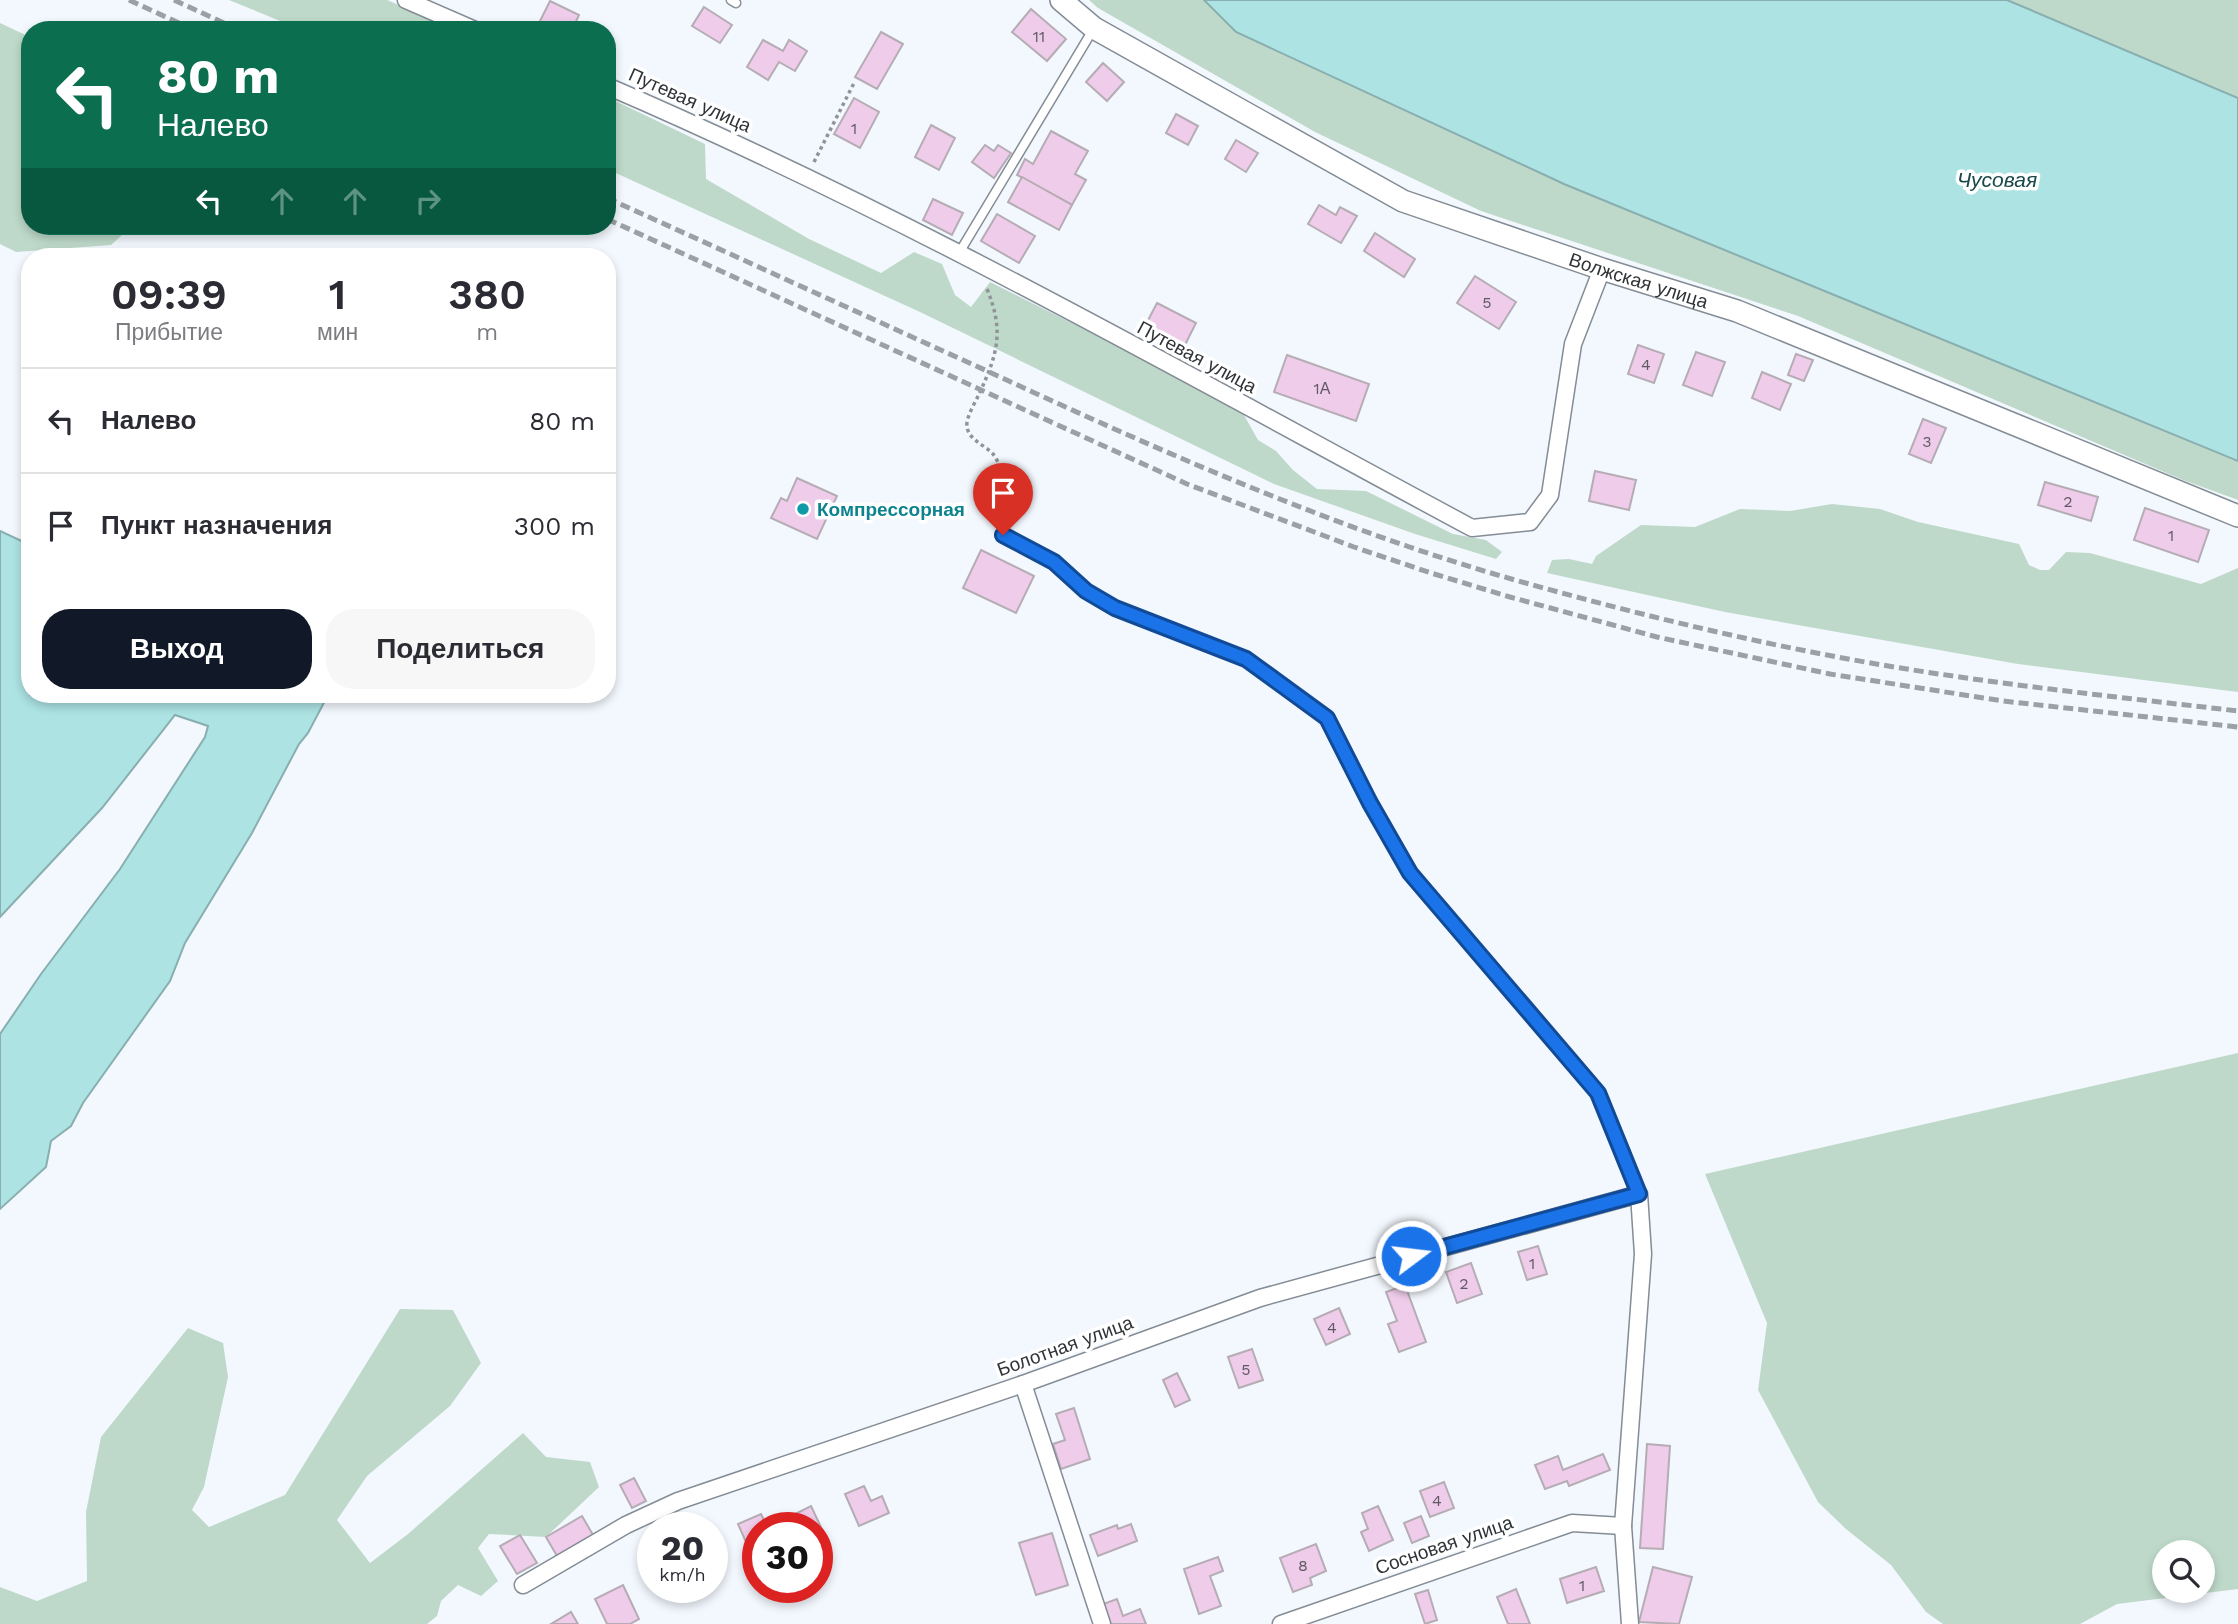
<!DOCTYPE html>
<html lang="ru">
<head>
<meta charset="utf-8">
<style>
	:root { --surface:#fff; --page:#f7f7f7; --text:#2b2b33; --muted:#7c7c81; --line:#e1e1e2; --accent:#111827 }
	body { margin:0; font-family:"Work Sans",sans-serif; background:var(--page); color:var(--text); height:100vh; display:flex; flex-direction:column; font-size:26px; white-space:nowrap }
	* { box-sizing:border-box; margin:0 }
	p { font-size:23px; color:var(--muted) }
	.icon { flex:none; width:38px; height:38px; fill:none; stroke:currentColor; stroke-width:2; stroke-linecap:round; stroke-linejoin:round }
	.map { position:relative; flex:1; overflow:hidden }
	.sheet { position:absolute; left:21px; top:248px; width:595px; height:455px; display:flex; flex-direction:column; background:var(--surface); border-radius:28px; box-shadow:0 4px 10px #0003 }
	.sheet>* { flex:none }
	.banner { position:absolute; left:21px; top:21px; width:595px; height:214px; border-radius:28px; box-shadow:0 4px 10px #0003; background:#0b6e4f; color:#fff; overflow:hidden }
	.buttons { position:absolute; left:2152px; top:1540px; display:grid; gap:14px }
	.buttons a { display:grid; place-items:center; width:63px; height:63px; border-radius:50%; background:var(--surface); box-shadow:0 4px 10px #0003; font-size:35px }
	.speed { position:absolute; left:637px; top:1512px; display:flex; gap:14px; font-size:35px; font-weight:700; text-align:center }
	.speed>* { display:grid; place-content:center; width:91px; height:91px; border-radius:50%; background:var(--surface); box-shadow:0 4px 10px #0003; line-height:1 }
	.speed small { font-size:18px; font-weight:400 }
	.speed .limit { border:10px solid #d22; background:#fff; color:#111 }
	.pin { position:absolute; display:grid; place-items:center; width:60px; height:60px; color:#fff; margin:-72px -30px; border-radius:50% 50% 50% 0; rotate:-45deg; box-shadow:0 0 7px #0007 }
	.pin .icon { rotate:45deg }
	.me { position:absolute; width:77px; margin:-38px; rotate:75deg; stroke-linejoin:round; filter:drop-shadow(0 0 5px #0008) }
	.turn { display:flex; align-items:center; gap:24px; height:147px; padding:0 21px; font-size:32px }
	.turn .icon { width:91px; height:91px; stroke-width:2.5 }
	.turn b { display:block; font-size:49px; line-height:60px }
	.lanes { display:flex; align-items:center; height:66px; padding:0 21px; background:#0003; justify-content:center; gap:35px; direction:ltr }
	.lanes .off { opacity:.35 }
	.eta { display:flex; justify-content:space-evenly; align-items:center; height:119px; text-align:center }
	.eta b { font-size:42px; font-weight:600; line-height:49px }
	.primary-button { display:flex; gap:14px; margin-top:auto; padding:14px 21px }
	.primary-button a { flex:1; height:80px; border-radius:28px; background:var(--accent); color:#fff; font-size:28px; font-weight:600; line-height:80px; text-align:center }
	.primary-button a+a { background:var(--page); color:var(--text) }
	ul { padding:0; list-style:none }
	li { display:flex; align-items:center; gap:21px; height:105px; padding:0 21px; border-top:2px solid var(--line) }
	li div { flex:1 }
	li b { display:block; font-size:26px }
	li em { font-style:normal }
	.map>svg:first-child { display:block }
	.green { fill:#bed9c9; fill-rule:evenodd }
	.water { fill:#ade3e3; stroke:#88aeaf; stroke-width:2 }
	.building { fill:#eeccea; stroke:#b6acb4; stroke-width:2 }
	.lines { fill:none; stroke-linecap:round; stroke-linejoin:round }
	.service-casing { stroke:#848c95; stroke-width:11 }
	.minor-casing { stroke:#848c95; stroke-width:19 }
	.tertiary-casing { stroke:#848c95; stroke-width:24 }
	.path { stroke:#909499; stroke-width:3.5; stroke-dasharray:3.5 3.5; stroke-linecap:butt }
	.service { stroke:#fff; stroke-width:8 }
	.minor { stroke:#fff; stroke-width:16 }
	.tertiary { stroke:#fff; stroke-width:21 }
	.rail { stroke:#9ba0a4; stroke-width:5; stroke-dasharray:10 5; stroke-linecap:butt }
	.route-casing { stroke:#114b97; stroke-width:18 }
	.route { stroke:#1a73e8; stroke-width:12 }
	.culture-dot { fill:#0f9aa8; stroke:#fff; stroke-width:2.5 }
	.labels { text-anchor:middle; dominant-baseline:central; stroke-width:7; stroke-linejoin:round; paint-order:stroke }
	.number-label { font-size:16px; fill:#605a64 }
	.street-label { font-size:19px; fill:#303437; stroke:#fff }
	.culture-label { font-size:19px; font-weight:bold; fill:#0d838f; stroke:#fff; text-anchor:start }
	.water-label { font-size:21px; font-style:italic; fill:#19494a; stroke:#fff }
</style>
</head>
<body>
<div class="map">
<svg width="2238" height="1624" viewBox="0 0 2238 1624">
	<rect width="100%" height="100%" fill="#f3f8fe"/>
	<g class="green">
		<path d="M229 0H387L457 30H302Z"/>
		<path d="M1089 0H1204L1236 32 1564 184 2238 461V500L2183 480 1798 316 1481 211 1315 132 1098 8Z"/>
		<path d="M2007 0H2238V98Z"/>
		<path d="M0 23 30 37V226H132L111 245 16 252 0 244Z"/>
		<path d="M607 97 705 144 706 179 809 239 881 273 914 252 942 264 955 295 971 307 990 282 1118 346 1244 415 1258 440 1276 451 1293 470 1317 489 1366 491 1453 534 1486 540 1502 552 1496 559 1415 534 1274 484 920 312 607 169Z"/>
		<path d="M1832 504 1880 509 1918 522 2019 544 2029 565 2040 570H2049L2066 552 2090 553 2201 584 2238 568V692L2018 664 1725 612 1547 573 1552 560 1569 559 1592 564 1596 556 1641 525 1695 527 1740 509 1790 511Z"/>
		<path d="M2238 1053V1589L2117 1604 2080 1624H1943L1926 1612 1891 1565 1846 1529 1818 1502 1758 1390 1767 1323 1705 1174ZM2165 1552H2203V1591H2165Z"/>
		<path d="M400 1309 453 1310 481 1363 450 1406 367 1476 337 1520 370 1563 408 1534 523 1433 546 1457 590 1462 599 1487 546 1537 489 1534 478 1548 498 1581 481 1596 458 1585 441 1601 437 1616 427 1624H0V1587L37 1601 87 1581 86 1512 101 1437 188 1328 223 1343 228 1377 204 1487 192 1510 209 1527 285 1495Z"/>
	</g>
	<g class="water">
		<path d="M1204 0H2007L2238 98V461L1564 184 1236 32Z"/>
		<path d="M0 531 30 545V695H328L308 733 299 744 252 833 185 943 170 981 83 1103 71 1126 51 1141 46 1167 0 1209V1034L41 974 120 869 205 737 208 726 175 715 102 808 0 917Z"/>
	</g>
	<g class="building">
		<path d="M550 1 579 15 572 30H544L537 27Z"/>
		<path d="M704 7 732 25 720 43 692 26Z"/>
		<path d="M1031 9 1066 39 1047 61 1012 32Z"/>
		<path d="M881 32 903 44 877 89 855 77Z"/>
		<path d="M763 40 783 51 789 40 807 51 795 71 779 62 768 80 747 67Z"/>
		<path d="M1103 63 1124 82 1107 101 1086 82Z"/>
		<path d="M854 98 879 112 860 148 834 134Z"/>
		<path d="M1176 114 1198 126 1188 145 1166 133Z"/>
		<path d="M931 125 955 138 939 170 915 157Z"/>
		<path d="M1051 131 1088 151 1075 174 1086 180 1072 205 1017 175 1025 159 1033 164Z"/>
		<path d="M1236 140 1258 153 1246 172 1225 159Z"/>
		<path d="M985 145 994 151 998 145 1011 153 994 178 972 162Z"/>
		<path d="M1022 177 1072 205 1059 230 1008 202Z"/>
		<path d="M933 199 963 213 952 235 923 220Z"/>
		<path d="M1319 205 1336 215 1340 207 1357 216 1341 243 1308 224Z"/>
		<path d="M997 214 1035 236 1019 263 981 241Z"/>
		<path d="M1375 233 1415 259 1404 277 1364 251Z"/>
		<path d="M1475 276 1516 302 1499 329 1457 303Z"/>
		<path d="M1157 303 1196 323 1185 345 1145 326Z"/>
		<path d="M1638 345 1664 354 1654 383 1628 374Z"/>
		<path d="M1696 352 1725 362 1712 396 1683 385Z"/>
		<path d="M1796 354 1813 360 1804 381 1788 375Z"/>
		<path d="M1287 355 1369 384 1356 421 1274 392Z"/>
		<path d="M1762 372 1791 384 1780 410 1752 398Z"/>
		<path d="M1923 419 1946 428 1931 463 1909 454Z"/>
		<path d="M1595 471 1636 480 1629 510 1589 501Z"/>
		<path d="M797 478 837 496 817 539 771 518 781 498 787 501Z"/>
		<path d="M2045 482 2098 497 2091 521 2038 505Z"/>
		<path d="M2145 508 2209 530 2198 562 2134 540Z"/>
		<path d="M981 550 1034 576 1016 613 963 588Z"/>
		<path d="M1538 1246 1547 1274 1527 1280 1518 1252Z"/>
		<path d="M1471 1263 1482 1294 1457 1303 1446 1272Z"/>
		<path d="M1405 1285 1426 1342 1399 1352 1388 1324 1397 1321 1386 1292Z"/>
		<path d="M1339 1308 1350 1334 1326 1345 1314 1319Z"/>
		<path d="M1252 1349 1263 1380 1239 1388 1228 1357Z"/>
		<path d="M1177 1373 1190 1400 1175 1407 1163 1380Z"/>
		<path d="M1074 1408 1090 1459 1061 1469 1053 1444 1065 1440 1056 1414Z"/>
		<path d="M1647 1444 1670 1446 1663 1549 1640 1548Z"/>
		<path d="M1603 1454 1610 1470 1569 1486 1567 1481 1545 1489 1535 1465 1558 1456 1563 1470Z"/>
		<path d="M634 1478 646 1501 632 1508 620 1485Z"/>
		<path d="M1444 1482 1454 1508 1430 1517 1420 1491Z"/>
		<path d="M864 1486 871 1501 882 1496 889 1513 859 1526 845 1494Z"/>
		<path d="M811 1506 828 1542 817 1548V1528H792L787 1518Z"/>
		<path d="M1378 1506 1393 1540 1369 1551 1361 1532 1368 1529 1362 1513Z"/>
		<path d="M761 1514 768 1528H758V1575L752 1578 745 1564 754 1560 738 1524Z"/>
		<path d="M582 1516 593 1535 557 1556 546 1537Z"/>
		<path d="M1421 1516 1429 1536 1412 1543 1404 1523Z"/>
		<path d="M1131 1524 1137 1541 1098 1556 1090 1535 1117 1525 1118 1529Z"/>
		<path d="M1052 1533 1068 1585 1036 1595 1019 1543Z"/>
		<path d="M520 1535 537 1563 517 1574 500 1546Z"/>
		<path d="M1316 1544 1326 1571 1310 1578 1312 1585 1293 1592 1280 1558Z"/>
		<path d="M1218 1557 1223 1571 1210 1576 1221 1606 1199 1614 1184 1569Z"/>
		<path d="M1596 1567 1604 1591 1567 1603 1560 1579Z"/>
		<path d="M1653 1567 1692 1577 1679 1624 1639 1622Z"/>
		<path d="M623 1585 639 1619 630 1624H607L595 1599Z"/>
		<path d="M676 1587H698L680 1596Z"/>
		<path d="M1516 1589 1530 1624H1508L1497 1597Z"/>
		<path d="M1428 1590 1437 1620 1425 1624 1415 1594Z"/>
		<path d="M1117 1599 1123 1616 1140 1609 1146 1624H1110L1103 1604Z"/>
		<path d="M571 1612 578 1624H551Z"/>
	</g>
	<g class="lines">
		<g class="service-casing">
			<g id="service">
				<path d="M731 0 736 3"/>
				<path d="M959 253 1094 28"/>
				<path d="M1003 535 1053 562 1086 591 1115 608 1246 659 1327 718 1370 803 1410 873 1598 1093 1639 1194"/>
			</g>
		</g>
		<g class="minor-casing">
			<g id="minor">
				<path d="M406 0 475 30"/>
				<path d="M607 86C905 214 1187 375 1472 528L1530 522 1550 495 1573 344 1602 269"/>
				<path d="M1023 1384 1102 1624"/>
				<path d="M523 1585 626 1525 678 1501 1023 1384 1260 1298 1639 1194 1643 1254 1623 1526 1630 1624"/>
				<path d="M1281 1624 1572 1523 1623 1526"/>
			</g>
		</g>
		<g class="tertiary-casing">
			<g id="tertiary">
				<path id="s1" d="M1061 0 1094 28 1403 201 1602 269 1737 311 2238 516"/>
			</g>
		</g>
		<g class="path">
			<path d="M814 162 854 83"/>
			<path d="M987 289C1004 330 998 353 980 392 976 401 969 412 967 422 965 439 984 444 993 454 1006 469 1001 503 1002 522"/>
		</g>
		<use href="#service" class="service"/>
		<use href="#minor" class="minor"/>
		<use href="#tertiary" class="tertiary"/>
		<g class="rail">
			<path d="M129 0 194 30"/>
			<path d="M174 0 239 30"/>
			<path d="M607 198C733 255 859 313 985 370 1158 450 1332 528 1515 580 1618 609 1722 635 1827 655 1962 681 2101 695 2238 711"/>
			<path d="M607 219 1187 484 1354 547 1431 573 1510 597 1657 637 1830 674 2003 701 2238 727"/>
		</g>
	</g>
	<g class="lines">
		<g class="route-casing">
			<path id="route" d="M1003 535 1054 562 1086 591 1115 608 1246 659 1327 718 1370 803 1410 873 1598 1093 1639 1194 1411 1256"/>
		</g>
		<use href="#route" class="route"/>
	</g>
	<circle class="culture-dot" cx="803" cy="509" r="7"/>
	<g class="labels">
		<g class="number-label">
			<text x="1039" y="36">11</text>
			<text x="854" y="128">1</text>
			<text x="1487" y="302">5</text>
			<text x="1646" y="364">4</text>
			<text x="1322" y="388">1А</text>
			<text x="1927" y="441">3</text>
			<text x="2068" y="501">2</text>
			<text x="2171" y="535">1</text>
			<text x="1532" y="1263">1</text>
			<text x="1464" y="1283">2</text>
			<text x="1332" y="1327">4</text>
			<text x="1246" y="1369">5</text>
			<text x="1437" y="1500">4</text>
			<text x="1303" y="1565">8</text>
			<text x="1582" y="1585">1</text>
		</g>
		<g class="street-label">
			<text transform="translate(690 100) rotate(24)">Путевая улица</text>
			<text stroke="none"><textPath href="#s1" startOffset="646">Волжская улица</textPath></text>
			<text transform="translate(1197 357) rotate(28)">Путевая улица</text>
			<text transform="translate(1065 1346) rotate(-20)">Болотная улица</text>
			<text transform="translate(1444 1545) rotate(-19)">Сосновая улица</text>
		</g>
		<g class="culture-label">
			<text x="817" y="509">Компрессорная</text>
		</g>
		<g class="water-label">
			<text x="1997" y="179">Чусовая</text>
		</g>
	</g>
</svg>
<div class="buttons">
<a><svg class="icon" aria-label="search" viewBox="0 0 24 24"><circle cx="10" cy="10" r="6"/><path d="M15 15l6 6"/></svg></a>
</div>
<div class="speed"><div>20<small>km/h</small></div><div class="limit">30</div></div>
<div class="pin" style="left:1003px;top:535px;background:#d93025"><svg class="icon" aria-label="arrive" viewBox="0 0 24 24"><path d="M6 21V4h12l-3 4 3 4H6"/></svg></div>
<svg class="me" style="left:1411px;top:1256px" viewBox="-20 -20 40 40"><circle r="17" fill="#1a73e8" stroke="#fff" stroke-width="3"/><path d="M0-11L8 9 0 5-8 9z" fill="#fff"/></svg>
<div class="banner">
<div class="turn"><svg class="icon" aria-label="left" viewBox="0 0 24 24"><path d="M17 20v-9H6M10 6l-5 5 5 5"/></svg><div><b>80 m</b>Налево</div></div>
<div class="lanes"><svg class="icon" aria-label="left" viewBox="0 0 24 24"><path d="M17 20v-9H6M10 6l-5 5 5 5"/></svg><svg class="icon off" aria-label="ahead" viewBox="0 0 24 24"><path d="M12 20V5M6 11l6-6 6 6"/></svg><svg class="icon off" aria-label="ahead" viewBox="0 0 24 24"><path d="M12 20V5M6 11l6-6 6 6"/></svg><svg class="icon off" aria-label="right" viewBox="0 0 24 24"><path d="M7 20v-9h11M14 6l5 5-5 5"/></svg></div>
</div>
<section class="sheet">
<div class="eta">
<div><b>09:39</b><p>Прибытие</p></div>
<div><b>1</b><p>мин</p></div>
<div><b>380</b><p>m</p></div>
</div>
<ul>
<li><svg class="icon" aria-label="left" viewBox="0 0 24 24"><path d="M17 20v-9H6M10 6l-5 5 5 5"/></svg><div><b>Налево</b></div><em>80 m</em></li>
<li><svg class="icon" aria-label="arrive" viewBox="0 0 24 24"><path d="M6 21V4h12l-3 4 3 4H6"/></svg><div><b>Пункт назначения</b></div><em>300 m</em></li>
</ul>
<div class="primary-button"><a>Выход</a><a>Поделиться</a></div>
</section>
</div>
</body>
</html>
